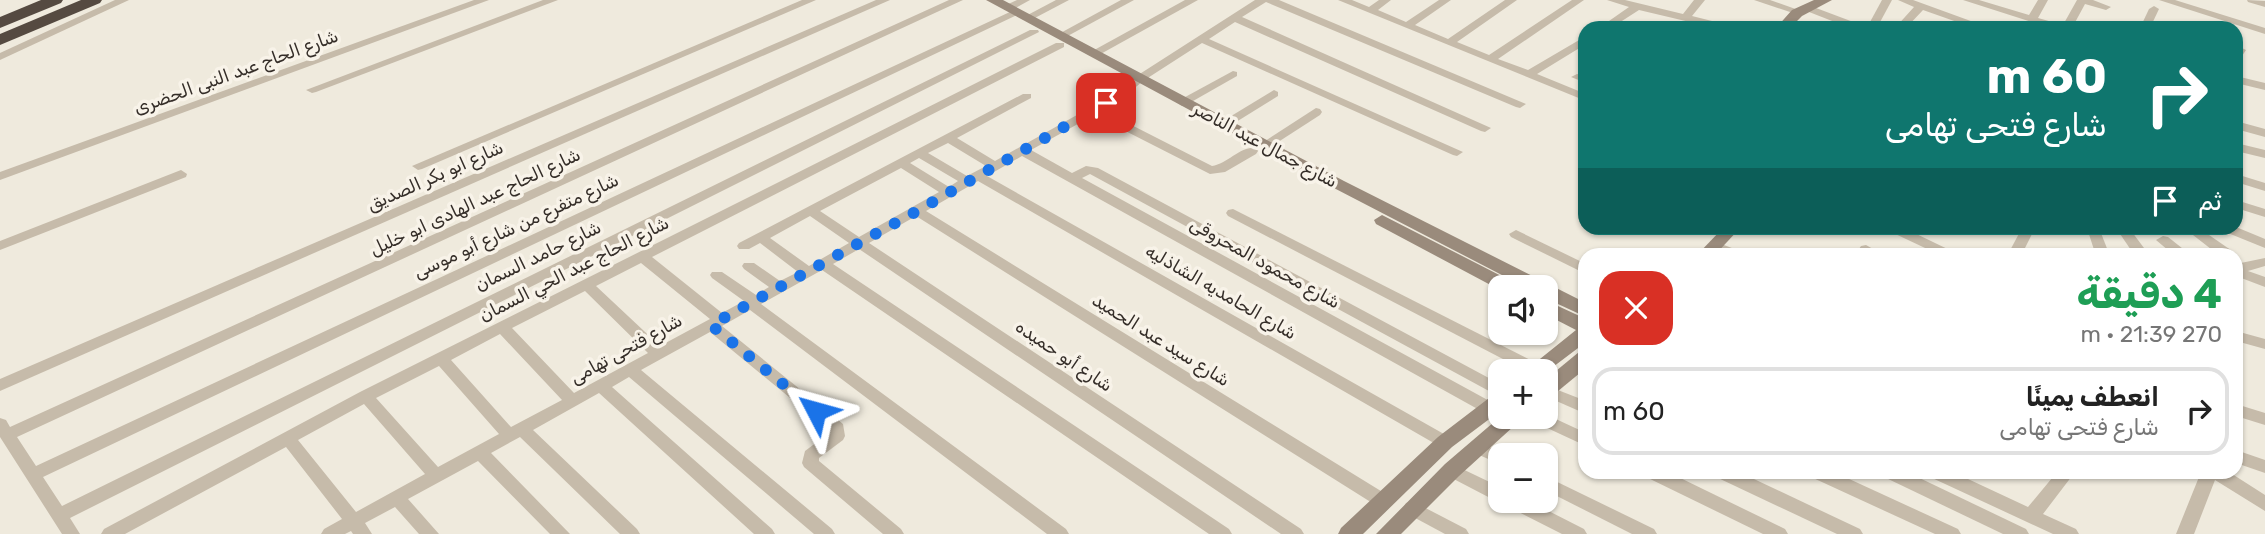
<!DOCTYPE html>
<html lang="ar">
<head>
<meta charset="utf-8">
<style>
	:root { --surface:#fff; --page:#f6f6f6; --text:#222; --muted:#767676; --line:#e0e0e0 }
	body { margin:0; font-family:Rubik,"Noto Sans Arabic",sans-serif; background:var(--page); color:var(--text); direction:rtl; height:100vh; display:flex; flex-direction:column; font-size:26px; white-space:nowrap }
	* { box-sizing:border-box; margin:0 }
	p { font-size:23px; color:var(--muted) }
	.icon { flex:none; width:38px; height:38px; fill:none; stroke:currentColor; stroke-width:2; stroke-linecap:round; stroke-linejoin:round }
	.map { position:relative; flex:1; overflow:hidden; direction:ltr }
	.drawer { position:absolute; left:1578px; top:248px; width:665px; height:231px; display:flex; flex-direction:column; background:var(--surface); border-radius:21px; box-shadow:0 2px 5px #0004; direction:rtl }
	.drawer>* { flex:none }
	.hud { position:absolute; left:1578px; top:21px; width:665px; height:214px; border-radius:21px; box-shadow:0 2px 5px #0004; direction:rtl; background:#0f766e; color:#fff; overflow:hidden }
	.controls { position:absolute; left:1488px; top:275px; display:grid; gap:14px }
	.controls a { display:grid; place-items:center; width:70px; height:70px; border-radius:14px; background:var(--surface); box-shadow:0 2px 5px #0004; font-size:35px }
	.pin { position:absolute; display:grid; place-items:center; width:60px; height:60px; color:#fff; margin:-30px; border-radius:14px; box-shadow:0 4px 10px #0006 }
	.me { position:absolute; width:77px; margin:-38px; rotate:309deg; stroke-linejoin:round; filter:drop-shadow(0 0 5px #0008) }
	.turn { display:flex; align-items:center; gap:24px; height:147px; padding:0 21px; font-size:32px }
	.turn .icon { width:91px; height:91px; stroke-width:2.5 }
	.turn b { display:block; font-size:49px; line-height:60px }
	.then { display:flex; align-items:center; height:66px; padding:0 21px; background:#0003; gap:14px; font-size:26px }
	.round { display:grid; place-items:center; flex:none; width:74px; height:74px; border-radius:21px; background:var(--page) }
	.headline { display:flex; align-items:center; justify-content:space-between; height:119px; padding:0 21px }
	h1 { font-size:42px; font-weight:700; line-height:52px; color:#1e9e55 }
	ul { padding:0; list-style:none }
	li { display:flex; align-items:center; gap:21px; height:88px; margin:0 14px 10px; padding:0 7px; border:4px solid var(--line); border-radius:21px }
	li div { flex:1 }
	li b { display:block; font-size:26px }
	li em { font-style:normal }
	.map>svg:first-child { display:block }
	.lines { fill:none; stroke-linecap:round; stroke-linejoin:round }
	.street { fill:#c6bbaa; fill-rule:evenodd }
	.secondary { fill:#9a8b7c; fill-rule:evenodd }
	.highway { fill:#554a41; fill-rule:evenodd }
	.route { stroke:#1a73e8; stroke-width:12; stroke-dasharray:0 21.6 }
	.labels { text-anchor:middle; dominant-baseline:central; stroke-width:7; stroke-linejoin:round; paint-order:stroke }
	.street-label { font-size:18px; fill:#352e29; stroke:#f8f3e9 }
</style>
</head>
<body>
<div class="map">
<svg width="2265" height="534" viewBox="0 0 2265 534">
	<rect width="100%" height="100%" fill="#efeadd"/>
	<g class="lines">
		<g class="street">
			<path d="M115 0H129L0 60V53Z"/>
			<path d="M474 0H489L0 180V172Z"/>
			<path d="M543 0H558L316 92 312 93 306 90Z"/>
			<path d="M802 0H816L422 169 418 170 412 166Z"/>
			<path d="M876 0H890L0 391V379Z"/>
			<path d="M949 0H963L17 437 36 466 1012 11 1016 10 1021 13 43 477 62 506 1030 30H1038L1039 32 70 518 80 534H62L0 437V418L6 420 10 427Z"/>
			<path d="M1017 0H1030L1012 10H1004V6Z"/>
			<path d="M1056 0H1069L1031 20H1023L1022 18Z"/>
			<path d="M1121 0H1134L1064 38 1060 39 1055 36Z"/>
			<path d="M1185 0H1198L1097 56 1093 57 1087 54Z"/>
			<path d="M1255 0H1279L1526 104 1520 108 1516 107 1266 2 1242 17 1491 128 1485 132 1481 131 1235 22 1209 39 1463 152 1457 156 1453 155 1202 43 1143 81 1124 97 1102 110 1212 166C1228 164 1240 146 1256 148L1258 151 1256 154 1225 172 1210 174 1094 115 1031 150 1072 173 1086 166 1098 168 1500 384V397L1090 174 1082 178 1495 404 1497 408 1495 412H1483L1022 156 987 176 1451 438 1453 442 1451 446 1445 448 1439 446 978 181 926 211 1389 496 1392 501 1389 506 1383 508 1377 506 916 216 869 243 1301 529 1304 534H1281L859 249 833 264 1229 529 1232 534H1209L822 270 761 304 1066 529 1069 534H1047L750 310 722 326 843 424 845 436 843 440 819 458V461L901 529 904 534H883L804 467 802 463 805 451 829 433V430L710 332 641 370 832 529 835 534H814L629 377 612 387 772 529 775 534H754L599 393 533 430 637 529 640 534H620L520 437 491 453 570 534H550L478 461 408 499 439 534H419L395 507 365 523 372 534H353L351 531 345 534H321L324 529 342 519 286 447 125 534H101L104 529 360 392 1056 43H1064V47L652 257 722 313 744 301 712 278 710 275 712 272H722L756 295 769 287 744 269 742 266 744 263H754L780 281 798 272 760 243 749 249H739L737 246 739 243 1023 94H1031V98L957 138 995 161 1116 93 1135 77ZM948 143 986 166 967 176 928 153ZM919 158 958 181 949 187 910 163ZM901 168 939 192 859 237 820 211ZM810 216 849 243 809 266 770 238ZM641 263 710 319 660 346 596 286ZM585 291 648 353 574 393 512 328ZM500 334 562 400 511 427 451 360ZM439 366 499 434 438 467 376 398ZM364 404 425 474 356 512 298 440Z"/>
			<path d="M1338 0H1352L1369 7 1379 0H1391L1378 10 1406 22 1439 0H1451L1415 25 1448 39 1505 0H1517L1457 42 1489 55 1572 0H1584L1498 59 1528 70 1586 36V44L1537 74 1586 94V101Z"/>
			<path d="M1607 0H1625L1683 14 1694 0H1705L1692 16 1732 26 1733 28H1715L1639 10 1611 28H1599L1629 7Z"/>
			<path d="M1754 0H1770L1804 12 1799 15Z"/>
			<path d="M1882 0H1892L1879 24H1871L1870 22Z"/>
			<path d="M1898 0H1913L1990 28H1974L1923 10 1906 28H1895L1914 7Z"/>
			<path d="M1963 0H1979L2029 15 2038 0H2048L2038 18 2063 25 2077 0H2093L2111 7 2106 10 2085 4 2072 28H2050Z"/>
			<path d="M2159 0H2175L2265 28V34Z"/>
			<path d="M2247 0 2265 1V7L2248 2Z"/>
			<path d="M1808 5 1864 26 1865 28H1850L1804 10V6Z"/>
			<path d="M2154 6 2159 9 2150 28H2140L2149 9Z"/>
			<path d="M2201 21 2206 24 2204 28H2194L2197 22Z"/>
			<path d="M2240 47 2246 50 2240 59 2236 60V48Z"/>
			<path d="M1233 71 1237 72V76L1186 105 1182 106 1176 102Z"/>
			<path d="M1577 74 1586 76V83L1571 77Z"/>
			<path d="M2236 76 2265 83V90L2236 83Z"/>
			<path d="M1274 90 1278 92V96L1228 127H1220L1218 124Z"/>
			<path d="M1316 108 1320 109 1322 112 1320 115 1269 148 1265 149 1259 145Z"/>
			<path d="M2236 121 2265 129V137L2236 129Z"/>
			<path d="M2236 143 2265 150V158L2236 151Z"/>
			<path d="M181 170 187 174 186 177 0 250V241Z"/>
			<path d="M2236 174 2265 183V191L2236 182Z"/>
			<path d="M2236 200 2265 209V217L2236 208Z"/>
			<path d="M1233 209 1542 366 1545 370 1526 371 1228 216 1226 213 1228 210Z"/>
			<path d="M2236 227 2265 239V248L2223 231 2221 228Z"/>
			<path d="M1887 228H1904L1962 256H1942L1889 231Z"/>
			<path d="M2022 228H2035L2021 256H2007Z"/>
			<path d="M2087 228H2099L2110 256H2096Z"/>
			<path d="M2116 228H2129L2150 256H2135Z"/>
			<path d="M2184 228H2199L2235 253 2237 256H2220Z"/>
			<path d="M1516 230 1586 264V274L1511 237 1509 234Z"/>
			<path d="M2163 236 2168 237 2192 256H2175L2156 240Z"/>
			<path d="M1716 242 1745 253 1747 256C1733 256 1719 256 1709 246Z"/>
			<path d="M1866 245 1873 249 1868 256H1854L1861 246Z"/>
			<path d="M2265 258V266L2248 271 2265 277V287L2236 276V264Z"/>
			<path d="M2236 331 2265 339V349L2236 341Z"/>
			<path d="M1545 385 1586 401V414L1545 396Z"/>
			<path d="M2236 404 2265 413V425L2236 416Z"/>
			<path d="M1545 414 1586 433V446L1530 420 1528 416H1545Z"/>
			<path d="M1478 442 1506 454 1507 455H1500V464L1472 452 1470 448 1472 444Z"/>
			<path d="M2236 450 2265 460V473L2236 463Z"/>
			<path d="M1452 464 1500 487V500H1527L1584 529 1587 534H1562L1505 505 1503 501 1494 500 1446 475 1444 470 1446 465Z"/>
			<path d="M1644 472H1668L1785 529 1788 534H1763L1646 477Z"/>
			<path d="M1714 472H1739L1860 529 1863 534H1837L1716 477Z"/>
			<path d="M1809 472H1834L1958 529 1961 534H1935L1811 477Z"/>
			<path d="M1882 472H1907L2026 529 2029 534H2003L1884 477Z"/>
			<path d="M1928 472H1953L2028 507 2057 472H2075L2043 514 2076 529 2079 534H2053L1930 477Z"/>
			<path d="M2201 472H2229L2265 495V511L2215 480 2194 534H2176Z"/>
			<path d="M1545 476 1654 529 1657 534H1632L1545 490Z"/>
			<path d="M1412 501 1466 529 1469 534H1445L1406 513 1403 508 1406 503Z"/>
		</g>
		<g class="secondary">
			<path d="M986 0H1003L1344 181 1586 303V317L1545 298V287H1525L1332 187Z"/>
			<path d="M1814 0H1832L1802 16 1790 28H1776L1792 10Z"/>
			<path d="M1382 215 1515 283 1518 287H1500V290L1376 224 1374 220Z"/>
			<path d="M1723 228H1740L1714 256H1696Z"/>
			<path d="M1545 300 1586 319V342L1545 373V371H1525L1576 330 1545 314Z"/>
			<path d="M1586 351V368L1552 396 1545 398V380L1579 352Z"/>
			<path d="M1500 393V411L1452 447 1363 534H1338L1341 528 1438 437 1493 395Z"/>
			<path d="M1501 416H1525L1459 476 1401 534H1376L1445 464Z"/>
		</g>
		<g class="highway">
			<path d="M41 0H63L61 3 0 28V17Z"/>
			<path d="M81 0H102L100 3 0 45V34Z"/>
		</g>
	</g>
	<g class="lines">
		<path class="route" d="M816 411 711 325 917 211 1106 103"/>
	</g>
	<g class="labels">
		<g class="street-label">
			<text transform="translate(236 72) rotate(-20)">شارع الحاج عبد النبى الحضرى</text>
			<text transform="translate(1265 145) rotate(28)">شارع جمال عبد الناصر</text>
			<text transform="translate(435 176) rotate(-24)">شارع ابو بكر الصديق</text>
			<text transform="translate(475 202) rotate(-25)">شارع الحاج عبد الهادى ابو خليل</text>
			<text transform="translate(516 226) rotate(-25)">شارع متفرع من شارع أبو موسى</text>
			<text transform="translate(538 256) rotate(-26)">شارع حامد السمان</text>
			<text transform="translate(1265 263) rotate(29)">شارع محمود المحروقى</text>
			<text transform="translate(574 269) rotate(-27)">شارع الحاج عبد الحي السمان</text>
			<text transform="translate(1221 292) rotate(30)">شارع الحامديه الشاذليه</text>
			<text transform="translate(1161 340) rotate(32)">شارع سيد عبد الحميد</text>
			<text transform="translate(626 349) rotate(-29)">شارع فتحى تهامى</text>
			<text transform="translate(1064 356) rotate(34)">شارع أبو حميده</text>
		</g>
	</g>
</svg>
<div class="controls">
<a><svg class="icon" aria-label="sound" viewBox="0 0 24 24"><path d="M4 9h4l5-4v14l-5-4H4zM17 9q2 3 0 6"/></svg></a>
<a>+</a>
<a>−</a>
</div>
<div class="pin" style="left:1106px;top:103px;background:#d93025"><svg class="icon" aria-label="arrive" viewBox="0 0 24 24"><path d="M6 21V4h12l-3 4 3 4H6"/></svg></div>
<svg class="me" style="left:816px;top:411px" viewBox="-20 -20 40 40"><path d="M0-17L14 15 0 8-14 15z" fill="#1a73e8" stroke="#fff" stroke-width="4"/></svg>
<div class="hud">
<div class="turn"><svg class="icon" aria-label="right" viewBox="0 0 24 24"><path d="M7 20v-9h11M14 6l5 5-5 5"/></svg><div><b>60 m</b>شارع فتحى تهامى</div></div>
<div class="then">ثم<svg class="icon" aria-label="arrive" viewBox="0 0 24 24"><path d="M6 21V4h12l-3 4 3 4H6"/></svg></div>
</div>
<section class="drawer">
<div class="headline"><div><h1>4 دقيقة</h1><p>270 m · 21:39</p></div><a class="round" style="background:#d93025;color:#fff"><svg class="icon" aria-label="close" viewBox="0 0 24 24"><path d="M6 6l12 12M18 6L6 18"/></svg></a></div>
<ul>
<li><svg class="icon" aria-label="right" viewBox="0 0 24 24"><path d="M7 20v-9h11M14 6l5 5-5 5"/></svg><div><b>انعطف يمينًا</b><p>شارع فتحى تهامى</p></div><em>60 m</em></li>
</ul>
</section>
</div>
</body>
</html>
